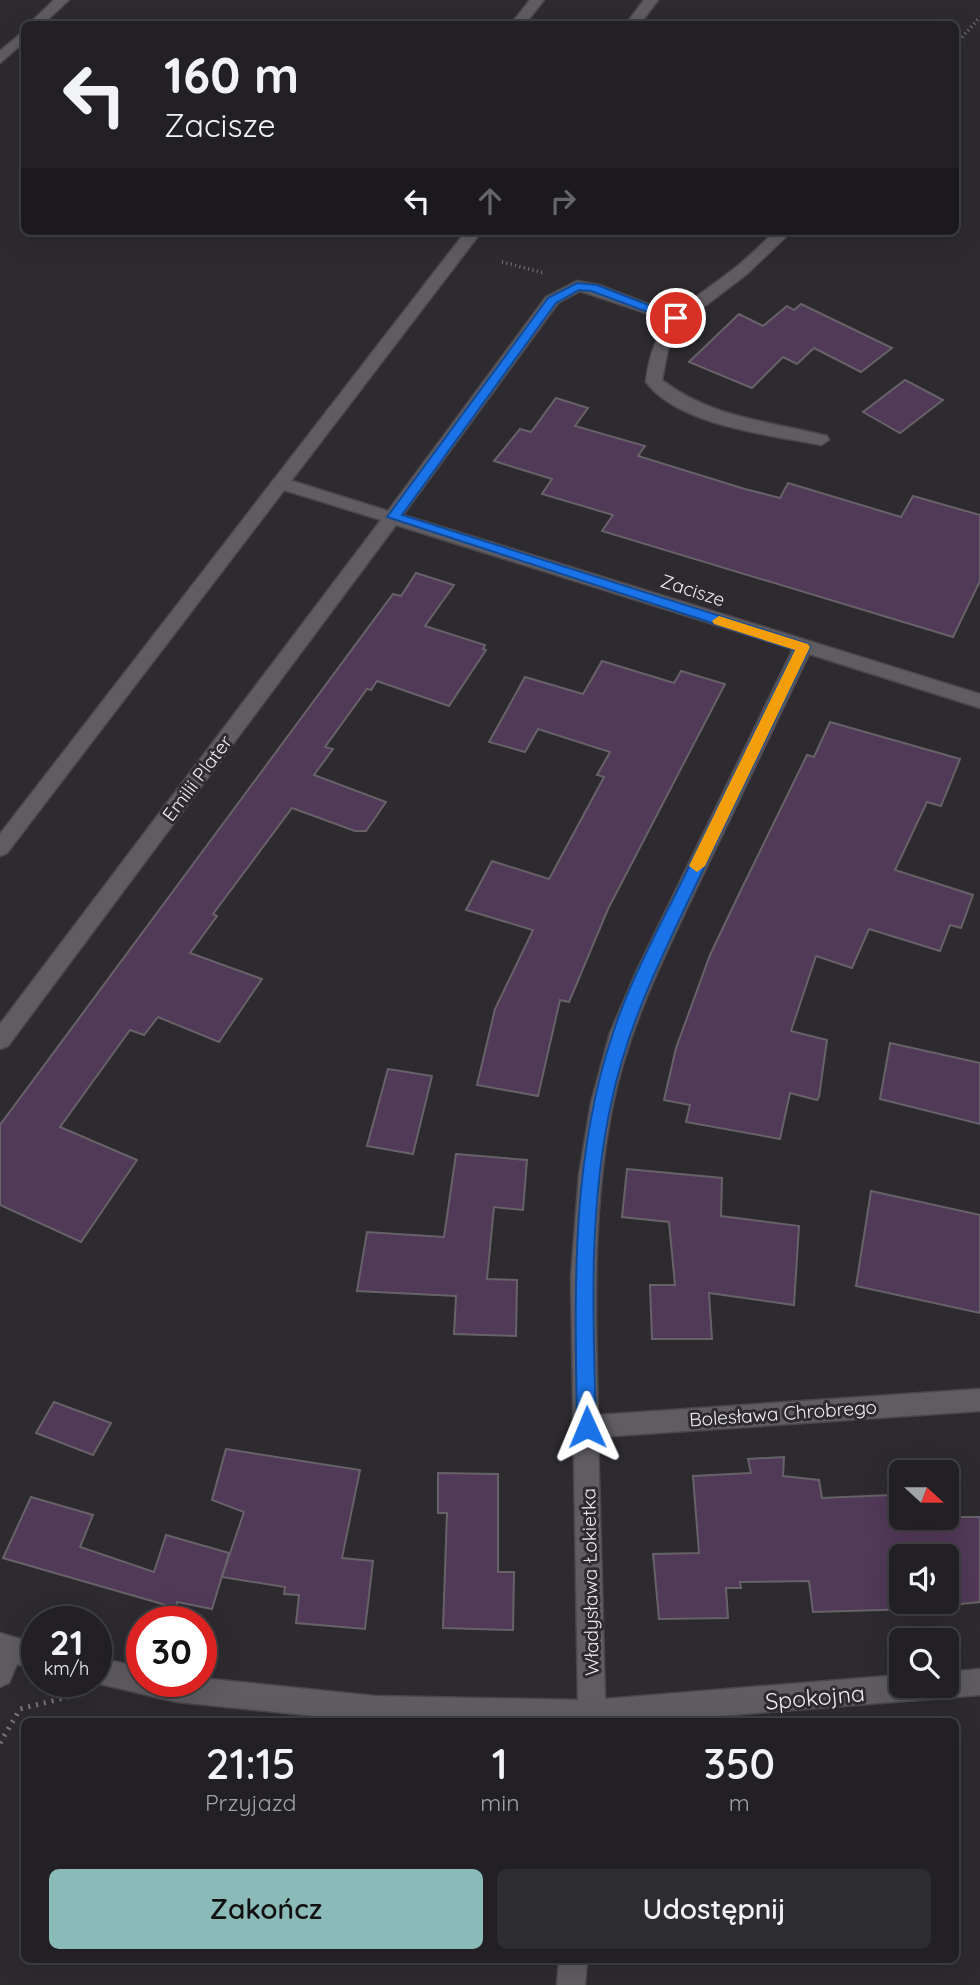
<!DOCTYPE html>
<html lang="pl">
<head>
<meta charset="utf-8">
<style>
	:root { --surface:#222024; --page:#2e2d31; --text:#f1f3f6; --muted:#a2a3a6; --line:#3f3e41; --accent:#8bbbb9 }
	body { margin:0; font-family:Quicksand,sans-serif; background:var(--page); color:var(--text); height:100vh; display:flex; flex-direction:column; font-size:26px; white-space:nowrap }
	* { box-sizing:border-box; margin:0 }
	p { font-size:23px; color:var(--muted) }
	.icon { flex:none; width:38px; height:38px; fill:none; stroke:currentColor; stroke-width:2; stroke-linecap:round; stroke-linejoin:round }
	.map { position:relative; flex:1; overflow:hidden }
	.panel { position:absolute; left:21px; top:1718px; width:938px; height:245px; display:flex; flex-direction:column; background:var(--surface); border-radius:10px; box-shadow:0 7px 28px #0002,0 0 0 2px var(--line) }
	.panel>* { flex:none }
	.guide { position:absolute; left:21px; top:21px; width:938px; height:214px; border-radius:10px; box-shadow:0 7px 28px #0002,0 0 0 2px var(--line); background:#222024; color:var(--text); overflow:hidden }
	.needle { width:46px; rotate:111deg }
	.buttons { position:absolute; left:889px; top:1460px; display:grid; gap:14px }
	.buttons a { display:grid; place-items:center; width:70px; height:70px; border-radius:10px; background:var(--surface); box-shadow:0 7px 28px #0002,0 0 0 2px var(--line); font-size:35px }
	.speed { position:absolute; left:21px; top:1606px; display:flex; gap:14px; font-size:35px; font-weight:700; text-align:center }
	.speed>* { display:grid; place-content:center; width:91px; height:91px; border-radius:50%; background:var(--surface); box-shadow:0 7px 28px #0002,0 0 0 2px var(--line); line-height:1 }
	.speed small { font-size:18px; font-weight:400 }
	.speed .limit { border:10px solid #d22; background:#fff; color:#111 }
	.pin { position:absolute; display:grid; place-items:center; width:60px; height:60px; color:#fff; margin:-30px; border:4px solid #fff; border-radius:50%; box-shadow:0 2px 7px #0007 }
	.me { position:absolute; width:77px; margin:-38px; rotate:359deg; stroke-linejoin:round; filter:drop-shadow(0 0 5px #0008) }
	.turn { display:flex; align-items:center; gap:24px; height:147px; padding:0 28px; font-size:32px }
	.turn .icon { width:91px; height:91px; stroke-width:2.5 }
	.turn b { display:block; font-size:49px; line-height:60px }
	.lanes { display:flex; align-items:center; height:66px; padding:0 28px; background:#0003; justify-content:center; gap:35px; direction:ltr }
	.lanes .off { opacity:.35 }
	.eta { display:flex; justify-content:space-evenly; align-items:center; height:119px; text-align:center }
	.eta b { font-size:42px; font-weight:600; line-height:49px }
	.action { display:flex; gap:14px; margin-top:auto; padding:14px 28px }
	.action a { flex:1; height:80px; border-radius:10px; background:var(--accent); color:#111; font-size:28px; font-weight:600; line-height:80px; text-align:center }
	.action a+a { background:var(--page); color:var(--text) }
	.map>svg:first-child { display:block }
	.building { fill:#513958; stroke:#666268; stroke-width:2; fill-rule:evenodd }
	.lines { fill:none; stroke-linecap:round; stroke-linejoin:round }
	.lane-casing { stroke:#4a474c; stroke-width:3 }
	.street-casing { stroke:#4a474c; stroke-width:3 }
	.secondary-casing { stroke:#4a474c; stroke-width:3 }
	.path-far1 { stroke:#7a777c; stroke-width:3.5; stroke-dasharray:1 3.5; stroke-linecap:butt }
	.path { stroke:#7a777c; stroke-width:5; stroke-dasharray:2 6; stroke-linecap:butt }
	.lane { fill:#5f5c62; fill-rule:evenodd }
	.street { fill:#5f5c62; fill-rule:evenodd }
	.secondary { fill:#5f5c62; fill-rule:evenodd }
	.route { fill:#1a73e8; stroke:#114b97; stroke-width:2 }
	.slow { fill:#f59e0b }
	.labels { text-anchor:middle; dominant-baseline:central; stroke-width:6; stroke-linejoin:round; paint-order:stroke }
	.street-label { font-size:19px; fill:#eeecef; stroke:#2e2b30 }
	.near-street-label { font-size:23px; fill:#eeecef; stroke:#2e2b30 }
</style>
</head>
<body>
<div class="map">
<svg width="980" height="1985" viewBox="0 0 980 1985">
	<rect width="100%" height="100%" fill="#2e2b30"/>
	<g class="building">
		<path d="M801 304 892 348 861 372 814 348 797 364 783 357 752 388 689 362 739 314 763 326 787 306 794 310Z"/>
		<path d="M905 380 943 400 900 433 863 412Z"/>
		<path d="M556 398 588 408 575 426 645 446 638 456 745 489 780 498 788 483 901 517 913 496 980 515V581L953 637 602 531 613 515 542 494 552 479 494 461 520 429 531 432Z"/>
		<path d="M416 573 454 585 425 626 485 645 483 649 486 650 449 706 377 681 371 690 367 689 325 747 333 749 314 775 386 802 366 831H355L292 808 213 914 217 916 190 953 262 979 219 1042 158 1017 144 1035 130 1030 60 1127 137 1160 81 1242 0 1205V1125L393 594 401 596Z"/>
		<path d="M602 661 674 683 681 671 725 684 608 909 569 1002 560 1000 538 1096 477 1085 495 1009 533 930 466 910 492 861 549 879 604 777 597 775 610 752 538 729 525 752 489 742 525 677 583 694Z"/>
		<path d="M830 722 960 759 941 806 927 802 895 870 973 895 961 928 950 925 940 951 869 929 852 968 816 956 791 1031 827 1040 819 1097 817 1100 790 1093 780 1139 686 1122 690 1105 664 1100 676 1048 710 955 740 892 807 755 814 757Z"/>
		<path d="M890 1043 980 1063V1124L880 1099Z"/>
		<path d="M388 1069 432 1076 413 1154 367 1146Z"/>
		<path d="M456 1154 527 1160 523 1210 494 1207 487 1279 517 1280 516 1336 454 1334 456 1296 357 1291 367 1232 444 1237Z"/>
		<path d="M627 1169 722 1178 721 1216 799 1226 794 1305 709 1293 712 1339H652L650 1285H675L669 1222 622 1217Z"/>
		<path d="M871 1191 980 1215V1313L856 1286Z"/>
		<path d="M54 1402 111 1423 93 1455 36 1433Z"/>
		<path d="M226 1449 360 1470 342 1558 373 1561 365 1629 296 1623 299 1595 284 1594 285 1587 222 1577 244 1512 212 1500Z"/>
		<path d="M784 1457 783 1476 819 1480 822 1498 891 1495 895 1510H901V1517H980V1602L916 1609 813 1612 809 1581 740 1582 741 1588H726L728 1618 659 1619 653 1554 699 1553 693 1476 751 1473 748 1459ZM901 1556H947V1601H901Z"/>
		<path d="M438 1473 498 1474V1572H514L513 1630 443 1628 447 1513H438Z"/>
		<path d="M31 1497 93 1515 80 1547 154 1572 166 1535 229 1553 212 1609 177 1602 176 1608 3 1558Z"/>
	</g>
	<g class="lines">
		<g class="lane-casing">
			<g id="lane">
				<path d="M530 0H544L525 24H511Z"/>
				<path d="M775 231 791 232 747 274 684 322 669 344 662 380C711 418 769 421 827 436L829 440 821 445C771 435 679 426 646 382 653 318 685 307 731 271 747 259 761 245 775 231Z"/>
			</g>
		</g>
		<g class="street-casing">
			<g id="street">
				<path d="M577 281 599 285 684 318 676 323 580 291 558 303 403 515 980 694V708L809 654C772 731 736 807 699 883 665 955 629 1026 613 1104 592 1207 595 1311 598 1415L980 1389V1411L598 1437 605 1699 901 1675V1685H947V1672L980 1669V1695L645 1722H373L177 1702 96 1683 93 1682H96V1657L142 1668V1682H201V1678L375 1696 578 1700 571 1277 579 1175 591 1103 610 1033 637 970 793 649 396 525 8 1046 0 1049V1024L381 520 274 487 271 483 274 479H286L388 511 546 297Z"/>
				<path d="M0 1633 37 1644V1670L17 1664 9 1683 0 1687Z"/>
				<path d="M559 1960H587L585 1985H557Z"/>
			</g>
		</g>
		<g class="secondary-casing">
			<g id="secondary">
				<path d="M54 0H69L43 24H29Z"/>
				<path d="M644 0H658L640 24H626Z"/>
				<path d="M24 31V42L0 63V51Z"/>
				<path d="M466 231H482L7 853 0 856V834Z"/>
			</g>
		</g>
		<g class="path-far1">
			<path d="M956 44 980 17"/>
			<path d="M502 262 544 273"/>
		</g>
		<path class="path" d="M0 1743 20 1709 68 1697 73 1686"/>
		<use href="#lane" class="lane"/>
		<use href="#street" class="street"/>
		<use href="#secondary" class="secondary"/>
	</g>
	<path class="route" d="M577 283 597 285 682 318 672 321 591 291 579 290 556 303 402 515 808 644 810 647C774 722 738 797 702 872 666 948 628 1021 611 1104 588 1211 593 1318 596 1427L593 1433 587 1435 580 1433 577 1427C575 1294 570 1160 613 1033 630 981 657 932 681 883 719 805 757 727 795 650L387 517 548 298Z"/>
	<path class="slow" d="M719 616 808 644 810 647 705 866 697 872 689 866 795 650 714 624 712 621Z"/>
	<g class="labels">
		<g class="street-label">
			<text transform="translate(693 590) rotate(18)">Zacisze</text>
			<text transform="translate(197 778) rotate(-53)">Emilii Plater</text>
			<text transform="translate(783 1413) rotate(-4)">Bolesława Chrobrego</text>
			<text transform="translate(590 1582) rotate(-91)">Władysława Łokietka</text>
		</g>
		<g class="near-street-label">
			<text transform="translate(815 1697) rotate(-5)">Spokojna</text>
		</g>
	</g>
</svg>
<div class="buttons">
<a><svg class="needle" viewBox="-14 -14 28 28"><path d="M0-13l5 13h-10z" fill="#e53935"/><path d="M0 13l5-13h-10z" fill="#a2a3a6"/></svg></a>
<a><svg class="icon" aria-label="sound" viewBox="0 0 24 24"><path d="M4 9h4l5-4v14l-5-4H4zM17 9q2 3 0 6"/></svg></a>
<a><svg class="icon" aria-label="search" viewBox="0 0 24 24"><circle cx="10" cy="10" r="6"/><path d="M15 15l6 6"/></svg></a>
</div>
<div class="speed"><div>21<small>km/h</small></div><div class="limit">30</div></div>
<div class="pin" style="left:676px;top:318px;background:#d93025"><svg class="icon" aria-label="arrive" viewBox="0 0 24 24"><path d="M6 21V4h12l-3 4 3 4H6"/></svg></div>
<svg class="me" style="left:587px;top:1427px" viewBox="-20 -20 40 40"><path d="M0-17L14 15 0 8-14 15z" fill="#1a73e8" stroke="#fff" stroke-width="4"/></svg>
<div class="guide">
<div class="turn"><svg class="icon" aria-label="left" viewBox="0 0 24 24"><path d="M17 20v-9H6M10 6l-5 5 5 5"/></svg><div><b>160 m</b>Zacisze</div></div>
<div class="lanes"><svg class="icon" aria-label="left" viewBox="0 0 24 24"><path d="M17 20v-9H6M10 6l-5 5 5 5"/></svg><svg class="icon off" aria-label="ahead" viewBox="0 0 24 24"><path d="M12 20V5M6 11l6-6 6 6"/></svg><svg class="icon off" aria-label="right" viewBox="0 0 24 24"><path d="M7 20v-9h11M14 6l5 5-5 5"/></svg></div>
</div>
<section class="panel">
<div class="eta">
<div><b>21:15</b><p>Przyjazd</p></div>
<div><b>1</b><p>min</p></div>
<div><b>350</b><p>m</p></div>
</div>
<div class="action"><a>Zakończ</a><a>Udostępnij</a></div>
</section>
</div>
</body>
</html>
